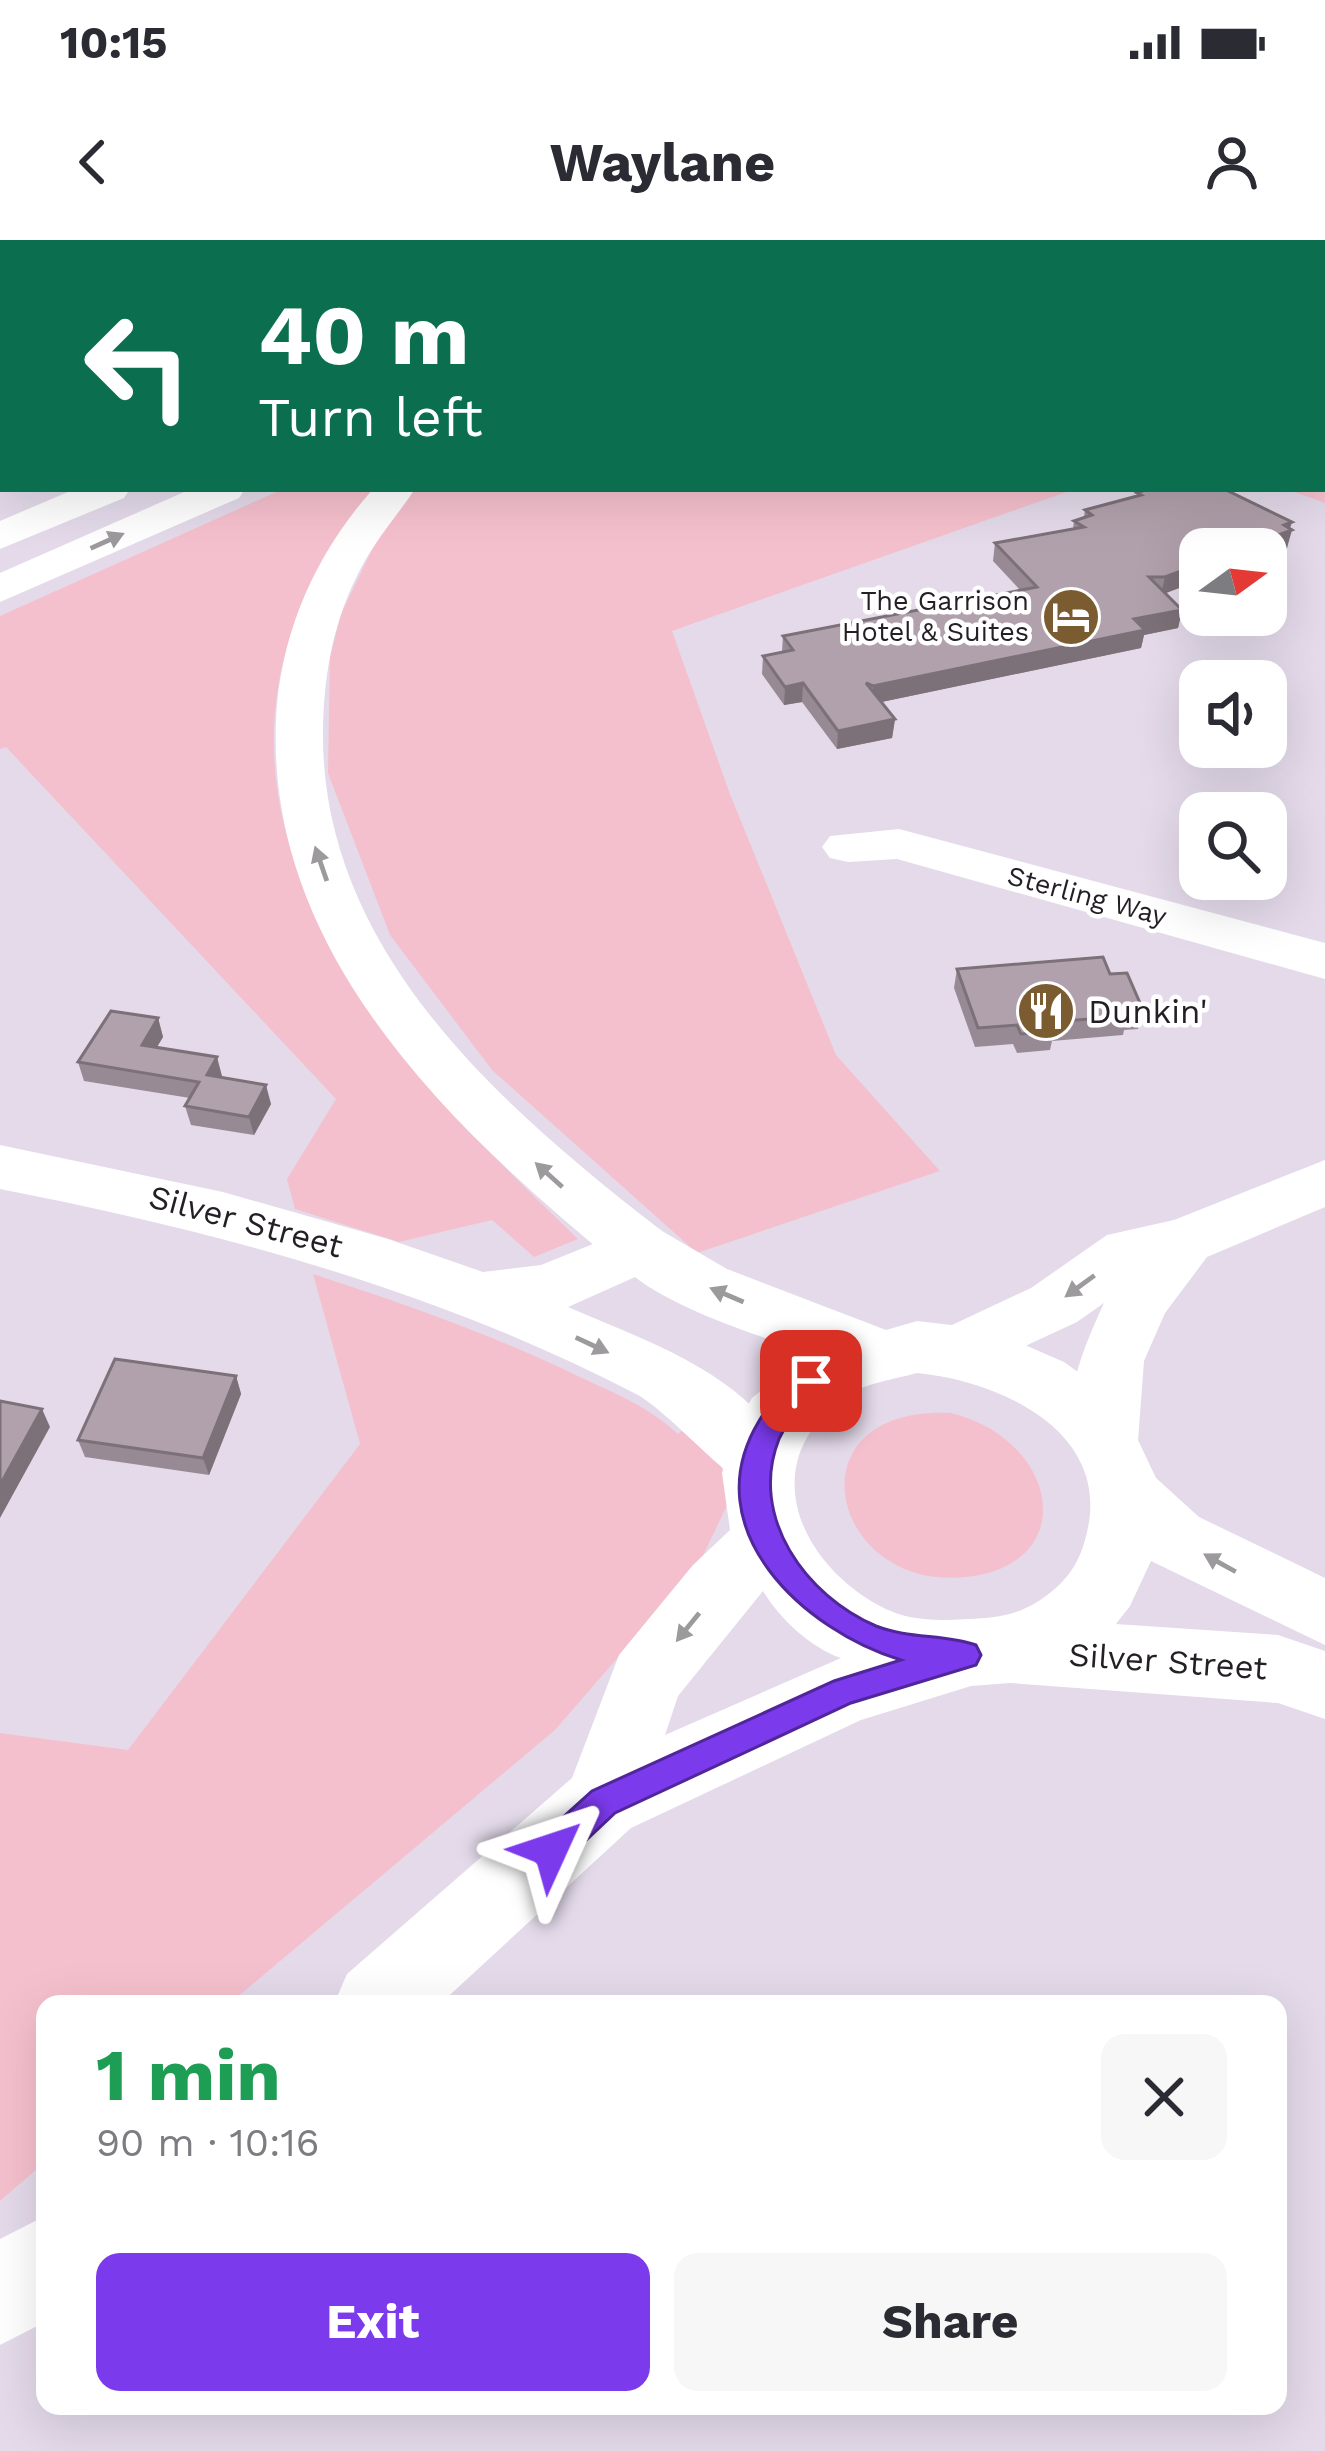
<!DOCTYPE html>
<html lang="en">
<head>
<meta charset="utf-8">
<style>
	:root { --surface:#fff; --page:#f7f7f7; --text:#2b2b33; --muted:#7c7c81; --accent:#7c3aed }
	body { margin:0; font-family:"Work Sans",sans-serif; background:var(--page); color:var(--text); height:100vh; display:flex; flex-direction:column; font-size:45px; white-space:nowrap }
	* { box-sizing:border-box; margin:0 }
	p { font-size:39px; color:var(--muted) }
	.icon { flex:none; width:66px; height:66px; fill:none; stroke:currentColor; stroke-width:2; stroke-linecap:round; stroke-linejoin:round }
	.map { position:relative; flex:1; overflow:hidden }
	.sheet { position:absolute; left:36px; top:1755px; width:1251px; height:420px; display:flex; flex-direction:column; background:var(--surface); border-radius:24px; box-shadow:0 12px 48px #0002 }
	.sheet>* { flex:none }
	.guide { position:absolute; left:0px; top:0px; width:1326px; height:252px; box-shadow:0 12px 48px #0002; background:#0b6e4f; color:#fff; overflow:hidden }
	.needle { width:78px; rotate:75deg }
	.buttons { position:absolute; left:1179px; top:288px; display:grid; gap:24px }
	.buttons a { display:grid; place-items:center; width:108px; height:108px; border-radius:24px; background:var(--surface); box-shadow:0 12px 48px #0002; font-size:60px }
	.pin { position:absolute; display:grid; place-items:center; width:102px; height:102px; color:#fff; margin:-51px; border-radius:24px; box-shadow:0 6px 18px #0006 }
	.me { position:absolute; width:132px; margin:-66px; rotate:48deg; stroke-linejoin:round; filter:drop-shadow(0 0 9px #0008) }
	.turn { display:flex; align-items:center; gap:42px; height:252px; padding:0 60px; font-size:54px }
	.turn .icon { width:156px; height:156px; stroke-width:2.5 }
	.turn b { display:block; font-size:84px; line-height:102px }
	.round { display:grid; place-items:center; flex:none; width:126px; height:126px; border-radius:24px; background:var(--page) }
	.head { display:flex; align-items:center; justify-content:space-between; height:204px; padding:0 60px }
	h1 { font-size:72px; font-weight:700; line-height:90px; color:#1e9e55 }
	.button { display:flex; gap:24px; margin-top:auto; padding:24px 60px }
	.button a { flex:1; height:138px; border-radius:24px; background:var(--accent); color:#fff; font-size:48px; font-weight:700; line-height:138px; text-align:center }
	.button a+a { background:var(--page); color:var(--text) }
	.status { display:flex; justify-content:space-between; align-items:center; height:84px; padding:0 60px; background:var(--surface); direction:ltr }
	.status svg { height:33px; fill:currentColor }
	header { display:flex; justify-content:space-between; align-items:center; height:156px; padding:0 60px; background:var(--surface); font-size:54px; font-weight:700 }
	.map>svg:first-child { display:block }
	.green { fill:#f5c0cd }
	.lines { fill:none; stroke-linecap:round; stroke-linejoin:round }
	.minor { fill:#fff; fill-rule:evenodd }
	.major { fill:#fff; fill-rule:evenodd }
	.highway { fill:#fff; fill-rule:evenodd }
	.wall { fill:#988a94 }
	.shaded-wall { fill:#7c7178 }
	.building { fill:#b1a1ac; stroke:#7c7178; stroke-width:3 }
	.oneway { fill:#9c9a9d }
	.route { fill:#7c3aed; stroke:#51269a; stroke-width:3 }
	.labels { text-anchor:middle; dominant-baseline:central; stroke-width:9; stroke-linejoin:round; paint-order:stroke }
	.far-poi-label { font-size:27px; fill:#231f25; stroke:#fff; text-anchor:end }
	.far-street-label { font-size:27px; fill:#231f25; stroke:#fff }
	.poi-label { font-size:33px; fill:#231f25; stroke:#fff; text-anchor:start }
	.street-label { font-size:33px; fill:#231f25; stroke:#fff }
</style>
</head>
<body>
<div class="status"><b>10:15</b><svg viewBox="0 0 49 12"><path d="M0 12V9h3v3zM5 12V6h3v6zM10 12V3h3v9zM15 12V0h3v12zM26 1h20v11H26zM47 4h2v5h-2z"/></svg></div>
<header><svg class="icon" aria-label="back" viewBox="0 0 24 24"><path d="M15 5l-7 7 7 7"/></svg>Waylane<svg class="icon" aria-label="person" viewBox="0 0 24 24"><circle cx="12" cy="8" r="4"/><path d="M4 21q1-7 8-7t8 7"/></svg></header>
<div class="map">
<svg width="1325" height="2211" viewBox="0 0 1325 2211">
	<rect width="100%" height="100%" fill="#e4daea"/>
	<g class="green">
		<path d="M848 0H1325V263L1286 249H1323V3H841Z"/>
		<path d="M283 249H374C139 535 363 795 578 999L534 1017 492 980 399 1002 295 969 287 939 336 859 6 507 0 509V376Z"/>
		<path d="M414 249H1075L672 391 730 554 836 815 940 931 697 1013 492 830 390 695 328 533 330 417 341 374 379 295Z"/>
		<path d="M313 1034C405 1064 496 1096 582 1138 617 1154 650 1168 678 1194L694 1180 720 1220 729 1261 699 1324 555 1490 229 1764H45V1922L0 1961V1493L128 1510 360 1204Z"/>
		<path d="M951 1173C1060 1200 1081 1325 966 1337 829 1352 787 1165 951 1173Z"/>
	</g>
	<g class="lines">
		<g class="minor">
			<path d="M899 589 1325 703V739L897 619 848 622 830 618 822 607 830 596Z"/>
			<path d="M0 905 223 952 388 999 483 1032 541 1025 640 985 662 991 672 1008 662 1025 568 1067C651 1103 749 1134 793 1221L783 1241C775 1244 764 1249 756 1249 733 1247 670 1172 636 1154 436 1050 220 992 0 949Z"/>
			<path d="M1325 920V967L1207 1017 1165 1073 1144 1121 1138 1201 1128 1221 1104 1229 1080 1221C1055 1172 1083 1109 1104 1063L1077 1082 960 1136 937 1128 927 1110 937 1092 1031 1048 1107 995 1174 980Z"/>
		</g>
		<g class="major">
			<path d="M640 985 662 991 727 1029 886 1090 917 1081 960 1086 1025 1105 1064 1122 1100 1148 1129 1181 1156 1238 1199 1277 1325 1338V1405L1151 1321 1130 1366 1116 1384 1278 1395 1325 1411V1479L1278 1463 1010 1443 971 1446 861 1480 631 1588 440 1764H334L347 1734 572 1538 619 1415 693 1325 730 1290 722 1233 742 1177 752 1158 807 1113C752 1092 637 1060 608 1008L618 991ZM917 1133C993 1140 1104 1186 1089 1282 1084 1311 1075 1333 1051 1352 1024 1374 1001 1378 967 1379 936 1381 906 1381 878 1365 794 1318 756 1217 848 1155 866 1143 896 1139 917 1133ZM763 1351C779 1378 811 1408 841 1418L665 1495 678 1456Z"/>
			<path d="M45 1976V2082L0 2105V1999Z"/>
		</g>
		<g class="highway">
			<path d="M673 0H712L671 3Z"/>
			<path d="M764 0H803L762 3Z"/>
			<path d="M75 249H130L124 258 0 309V281Z"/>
			<path d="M191 249H245L239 258 0 362V333Z"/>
			<path d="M373 249H415C394 280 371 305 355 340 332 388 324 437 323 490 320 711 502 867 662 991L672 1008 662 1025 640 1031 618 1025C451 888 266 714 276 480 280 394 315 314 373 249Z"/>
		</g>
	</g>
	<g class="wall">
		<path d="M1137 253 1290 288 1287 308 1266 316V309H1200V340L1165 353 1182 370 1178 388 1144 395 1141 408 881 462 895 479 892 498 837 509 802 462 784 465 762 434 763 416 782 412 783 396 1020 350 993 321 995 303 1073 289 1074 281 1084 277 1085 270 1136 257Z"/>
		<path d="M957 729 1110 734 1143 770 1138 789 1124 790 1123 795 1052 801 1050 810 1017 813 1013 804 975 807 954 748Z"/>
		<path d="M158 778 163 797 157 807 222 836 271 864 254 895 191 885 185 866 190 858 84 841 78 822Z"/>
		<path d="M236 1136 241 1154 209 1235 85 1217 78 1200Z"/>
	</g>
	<g class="shaded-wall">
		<path d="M1292 282 1289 291 1292 290 1287 308 1266 316V309H1240Z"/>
		<path d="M1200 324V340L1161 355 1165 337Z"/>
		<path d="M1182 370 1178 388 1144 395 1141 408 872 464 873 446 1134 379Z"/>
		<path d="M803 443 802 462 784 465 785 447Z"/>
		<path d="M895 479 892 498 837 509 838 491Z"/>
		<path d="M158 778 163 797 147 823 142 805Z"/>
		<path d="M217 817 222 836 211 854 207 835Z"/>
		<path d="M266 845 271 864 254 895 249 877Z"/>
		<path d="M236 1136 241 1154 209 1235 203 1218Z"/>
		<path d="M42 1169 50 1187 0 1278V1245Z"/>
	</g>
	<g class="building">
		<path d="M3 23V46H0V24Z"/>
		<path d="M1147 249H1224L1292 282 1284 285 1292 290 1240 309H1200V324L1165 337H1149L1182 370 1134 379 1145 390 873 446 866 443 895 479 838 491 803 443 785 447 763 416 793 410 783 396 1037 347 995 303 1084 287 1074 281 1092 275 1085 270 1141 255 1137 253Z"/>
		<path d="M1103 717 1110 734 1127 733 1143 770 1126 771 1128 776 1051 782 1054 791 1021 794 1017 785 978 788 957 729Z"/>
		<path d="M111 771 158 778 142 805 217 817 207 835 266 845 249 877 185 866 199 842 78 822Z"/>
		<path d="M115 1119 236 1136 203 1218 78 1200Z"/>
		<path d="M0 1161 42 1169 0 1245Z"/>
	</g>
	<defs><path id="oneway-solid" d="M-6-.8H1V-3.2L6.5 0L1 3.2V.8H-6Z" transform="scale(3)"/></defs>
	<g class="oneway">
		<use href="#oneway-solid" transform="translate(107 301) rotate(-24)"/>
		<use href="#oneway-solid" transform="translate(321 624) rotate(-109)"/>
		<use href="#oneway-solid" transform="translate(549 935) rotate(-138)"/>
		<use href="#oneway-solid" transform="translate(1080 1046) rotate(144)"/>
		<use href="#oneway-solid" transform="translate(727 1055) rotate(-157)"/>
		<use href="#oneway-solid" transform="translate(592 1105) rotate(25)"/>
		<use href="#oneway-solid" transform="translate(1220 1323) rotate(-151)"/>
		<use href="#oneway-solid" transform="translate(688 1387) rotate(129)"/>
	</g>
	<path class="route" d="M811 1130 825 1141C813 1163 789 1175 779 1199 748 1277 806 1356 876 1386 909 1399 944 1394 976 1405L981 1415 976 1425 851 1463 615 1573 563 1622 551 1626 539 1622 534 1610 539 1599 592 1551 834 1441 901 1420C805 1391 693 1290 759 1181 771 1161 788 1138 811 1130Z"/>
	<defs>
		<g id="hotel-disc" transform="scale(3)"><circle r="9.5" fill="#7b5c31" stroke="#fff"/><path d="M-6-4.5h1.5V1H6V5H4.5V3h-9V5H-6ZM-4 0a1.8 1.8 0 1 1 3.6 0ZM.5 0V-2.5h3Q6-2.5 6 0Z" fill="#fff"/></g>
		<g id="restaurant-disc" transform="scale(3)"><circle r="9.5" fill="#7b5c31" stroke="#fff"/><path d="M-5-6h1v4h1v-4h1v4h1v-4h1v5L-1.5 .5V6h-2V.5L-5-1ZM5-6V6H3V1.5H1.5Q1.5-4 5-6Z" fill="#fff"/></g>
	</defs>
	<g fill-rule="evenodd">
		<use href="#hotel-disc" x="1071" y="377"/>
		<use href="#restaurant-disc" x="1046" y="771"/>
	</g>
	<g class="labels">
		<g class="far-poi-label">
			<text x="1029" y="361">The Garrison<tspan x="1029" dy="31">Hotel &amp; Suites</tspan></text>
		</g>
		<g class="far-street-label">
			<text transform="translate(1087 656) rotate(15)">Sterling Way</text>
		</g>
		<g class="poi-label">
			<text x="1088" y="771">Dunkin'</text>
		</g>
		<g class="street-label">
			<text transform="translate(246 981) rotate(15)">Silver Street</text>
			<text transform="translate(1168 1421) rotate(4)">Silver Street</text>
		</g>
	</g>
</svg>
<div class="buttons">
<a><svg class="needle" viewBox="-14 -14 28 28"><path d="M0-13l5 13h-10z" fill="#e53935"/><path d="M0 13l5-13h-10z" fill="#7c7c81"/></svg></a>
<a><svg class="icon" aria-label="sound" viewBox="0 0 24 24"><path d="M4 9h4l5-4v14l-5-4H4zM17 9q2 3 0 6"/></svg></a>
<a><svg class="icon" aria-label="search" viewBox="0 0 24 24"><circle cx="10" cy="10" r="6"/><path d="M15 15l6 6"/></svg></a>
</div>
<div class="pin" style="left:811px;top:1141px;background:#d93025"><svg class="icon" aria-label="arrive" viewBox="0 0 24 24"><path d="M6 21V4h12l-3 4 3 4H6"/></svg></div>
<svg class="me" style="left:551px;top:1610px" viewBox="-20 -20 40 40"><path d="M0-17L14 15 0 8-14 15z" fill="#7c3aed" stroke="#fff" stroke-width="4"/></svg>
<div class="guide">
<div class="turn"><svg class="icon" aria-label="left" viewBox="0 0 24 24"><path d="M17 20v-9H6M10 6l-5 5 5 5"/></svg><div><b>40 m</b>Turn left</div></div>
</div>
<section class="sheet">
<div class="head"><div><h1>1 min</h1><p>90 m · 10:16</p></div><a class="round"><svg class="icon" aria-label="close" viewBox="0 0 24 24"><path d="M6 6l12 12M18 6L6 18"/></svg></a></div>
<div class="button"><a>Exit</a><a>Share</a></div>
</section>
</div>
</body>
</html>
